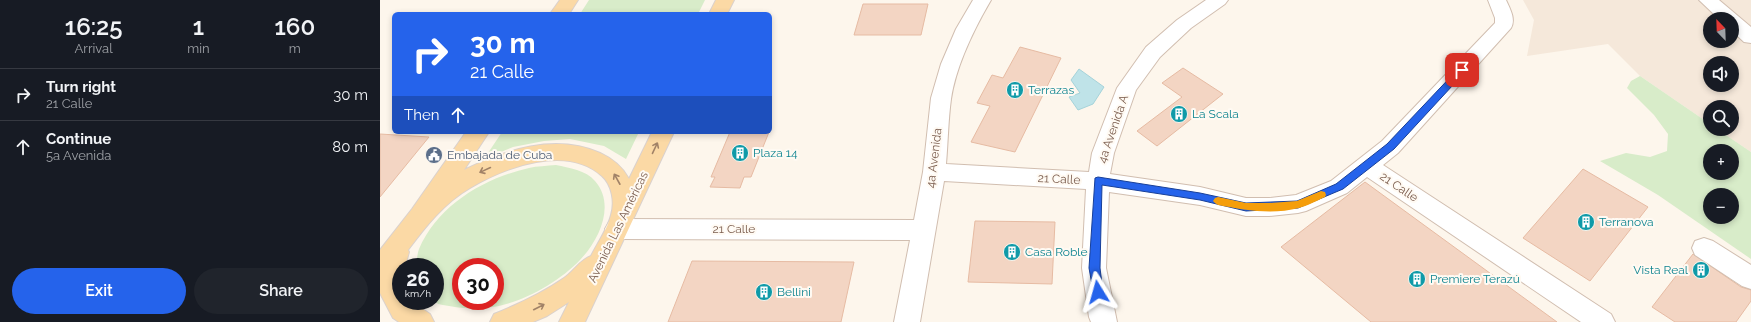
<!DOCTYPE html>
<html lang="en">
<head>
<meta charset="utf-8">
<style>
	:root { --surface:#171b24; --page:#20242c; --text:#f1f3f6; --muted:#9ea1a6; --line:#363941; --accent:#2563eb }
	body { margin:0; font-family:Raleway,sans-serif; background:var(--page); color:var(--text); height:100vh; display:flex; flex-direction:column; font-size:15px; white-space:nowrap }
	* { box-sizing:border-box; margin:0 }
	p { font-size:13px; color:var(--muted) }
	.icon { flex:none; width:22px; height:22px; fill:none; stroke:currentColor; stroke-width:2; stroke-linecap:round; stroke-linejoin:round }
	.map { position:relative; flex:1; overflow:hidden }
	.details { display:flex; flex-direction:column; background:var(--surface); width:380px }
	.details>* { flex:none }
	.guide { position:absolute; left:12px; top:12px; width:380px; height:122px; border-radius:6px; box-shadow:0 2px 6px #0003; background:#2563eb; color:#fff; overflow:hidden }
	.needle { width:26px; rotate:337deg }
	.buttons { position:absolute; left:1323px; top:12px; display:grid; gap:8px }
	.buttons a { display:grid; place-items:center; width:36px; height:36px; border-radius:50%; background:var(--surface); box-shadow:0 2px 6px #0003; font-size:20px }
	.speed { position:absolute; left:12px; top:258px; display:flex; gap:8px; font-size:20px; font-weight:700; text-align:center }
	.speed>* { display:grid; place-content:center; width:52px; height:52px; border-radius:50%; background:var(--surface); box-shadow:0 2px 6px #0003; line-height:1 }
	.speed small { font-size:10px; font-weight:400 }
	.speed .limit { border:6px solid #d22; background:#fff; color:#111 }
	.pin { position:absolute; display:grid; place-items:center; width:34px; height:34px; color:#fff; margin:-17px; border-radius:8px; box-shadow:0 2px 6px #0006 }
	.me { position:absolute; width:44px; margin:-22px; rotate:352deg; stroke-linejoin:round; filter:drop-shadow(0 0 3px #0008) }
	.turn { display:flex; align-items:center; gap:14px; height:84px; padding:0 12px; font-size:18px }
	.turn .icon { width:52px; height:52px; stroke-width:2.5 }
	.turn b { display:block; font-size:28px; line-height:34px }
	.then { display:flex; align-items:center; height:38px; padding:0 12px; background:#0003; gap:8px; font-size:15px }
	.eta { display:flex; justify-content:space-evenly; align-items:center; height:68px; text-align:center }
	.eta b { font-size:24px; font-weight:600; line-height:28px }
	.action { display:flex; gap:8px; margin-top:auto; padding:8px 12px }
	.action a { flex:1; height:46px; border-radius:24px; background:var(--accent); color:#fff; font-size:16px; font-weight:600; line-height:46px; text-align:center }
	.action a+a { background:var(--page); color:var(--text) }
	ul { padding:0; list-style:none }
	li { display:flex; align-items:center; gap:12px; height:52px; padding:0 12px; border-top:1px solid var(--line) }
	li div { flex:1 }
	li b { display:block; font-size:15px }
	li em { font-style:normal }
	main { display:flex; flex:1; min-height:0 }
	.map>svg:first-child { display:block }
	.residential { fill:#f5e8da; fill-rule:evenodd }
	.green { fill:#d8ecc9; fill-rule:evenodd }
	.water { fill:#bfe3e8; stroke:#a5d3da }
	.building { fill:#f3d5c3; stroke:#e6bba3 }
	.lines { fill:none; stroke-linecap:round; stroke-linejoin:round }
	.minor-casing { stroke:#d1beb0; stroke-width:2 }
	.major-casing { stroke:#dad1cd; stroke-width:2 }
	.minor { fill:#fff; fill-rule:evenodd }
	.major { fill:#fbd9a5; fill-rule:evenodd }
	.oneway { stroke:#a18267 }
	.route { fill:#2563eb; stroke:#184099 }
	.slow { fill:#f59e0b }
	.labels { text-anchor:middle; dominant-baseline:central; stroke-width:4; stroke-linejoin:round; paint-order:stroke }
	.culture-label { font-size:12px; fill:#0d838f; stroke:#fffaf3; text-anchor:start }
	.street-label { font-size:12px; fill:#7a5c4d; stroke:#fffaf3 }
	.service-label { font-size:12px; fill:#4e5e75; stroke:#fffaf3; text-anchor:start }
</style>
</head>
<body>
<main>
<section class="details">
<div class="eta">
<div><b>16:25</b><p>Arrival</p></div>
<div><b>1</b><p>min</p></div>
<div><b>160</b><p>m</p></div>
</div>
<ul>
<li><svg class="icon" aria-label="right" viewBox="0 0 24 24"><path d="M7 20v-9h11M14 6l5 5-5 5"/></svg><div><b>Turn right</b><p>21 Calle</p></div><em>30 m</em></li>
<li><svg class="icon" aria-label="ahead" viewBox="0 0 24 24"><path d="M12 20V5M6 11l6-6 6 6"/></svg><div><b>Continue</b><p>5a Avenida</p></div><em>80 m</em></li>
</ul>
<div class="action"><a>Exit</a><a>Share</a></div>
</section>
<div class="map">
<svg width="1371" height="322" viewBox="0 0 1371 322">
	<rect width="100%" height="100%" fill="#fdf6ec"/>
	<path class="residential" d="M1143 0H1371V152L1337 129H1352V107H1330V124L1260 76 1228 44 1147 56 1154 20ZM1330 19H1352V41H1330ZM1330 63H1352V85H1330Z"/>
	<g class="green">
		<path d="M209 0H325L318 14H200Z"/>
		<path d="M1260 76 1330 124V129H1337L1371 152V259L1278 195 1220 161 1246 153 1270 157 1287 151 1288 134 1274 115 1247 88 1251 81ZM1330 151H1352V173H1330ZM1330 195H1352V217H1330Z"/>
		<path d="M122 132H259L246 159 224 146 190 139 164 141 133 147 104 159Z"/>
		<path d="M176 165C189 168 206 170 215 181 236 205 219 240 200 260 179 282 142 303 112 307 92 310 78 308 58 304L55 301V267H36C37 261 37 254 39 249 58 205 104 178 149 168 157 166 167 166 176 165ZM81 267H115V301H81Z"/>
	</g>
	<path class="water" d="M699 69 724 87 713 104 698 110 689 97 700 93 691 80Z"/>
	<g class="building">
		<path d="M483 4H548L541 35H474Z"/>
		<path d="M640 47 681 58 635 152 591 142 610 106 597 103 612 75 623 78Z"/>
		<path d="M803 68 843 94 777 146 757 131 802 97 782 83Z"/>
		<path d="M350 132H389L371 177H364L360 188 330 187 335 177H331Z"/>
		<path d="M0 134 49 137 0 197Z"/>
		<path d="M1203 169 1268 207 1210 281 1143 238Z"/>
		<path d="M985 182 1177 322H991L901 247Z"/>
		<path d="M595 221 675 222 672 284 588 282Z"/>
		<path d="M1313 254 1361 287 1371 290V301L1356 322H1295L1272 307Z"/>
		<path d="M312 261 474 262 461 322H288Z"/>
	</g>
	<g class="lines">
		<g class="minor-casing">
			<g id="minor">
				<path d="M593 0H611C594 29 576 66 571 99 568 121 568 142 566 164L709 172 712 153 737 88 766 47 797 20 826 0H848L845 4 811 28 780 57 756 90 734 153 730 174 820 187 866 198H889L916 195 951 181 1002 141 1115 23V18L1108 0H1126C1130 9 1136 19 1131 28L1018 153 1003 165 1231 314 1235 322H1201L987 177 967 193 926 211 918 213 889 216H866L820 205 729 192 726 268 737 322H711L709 317 702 268 706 189 564 181 540 322H514L530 240 237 239 229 236 225 229 229 222 237 219 534 220 543 172 551 98 561 64 576 29Z"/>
				<path d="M1319 0H1339L1371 27V43L1364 42 1352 31V19H1339Z"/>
				<path d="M1324 238 1333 241 1371 265V289L1362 286 1315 255 1312 248 1315 241Z"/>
			</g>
		</g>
		<g class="major-casing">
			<g id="major">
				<path d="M180 0H198L189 14H170Z"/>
				<path d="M336 0H354L347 14H329Z"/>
				<path d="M86 132H109L84 170C125 150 175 133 220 153 233 159 242 166 249 179L272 132H294L205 322H179L189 302 167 316 153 322H110L114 314C139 304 162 293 184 278 194 271 200 260 211 256 217 244 228 228 231 215 235 202 232 185 222 176 187 144 125 167 90 188 64 203 46 226 28 250L29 252 25 267H21V301H31L50 314 54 322H19L13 318 0 293V250L32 209Z"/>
			</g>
		</g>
		<use href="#minor" class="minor"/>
		<use href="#major" class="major"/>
	</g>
	<defs><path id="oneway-shaft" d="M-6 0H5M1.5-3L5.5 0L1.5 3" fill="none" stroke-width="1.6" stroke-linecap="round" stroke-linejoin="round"/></defs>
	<g class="oneway">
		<use href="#oneway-shaft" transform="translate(275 148) rotate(-65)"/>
		<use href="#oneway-shaft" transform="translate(105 170) rotate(155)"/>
		<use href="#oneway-shaft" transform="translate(237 179) rotate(-119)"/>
		<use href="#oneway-shaft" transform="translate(159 307) rotate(-27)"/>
	</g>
	<path class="route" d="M1082 67 1085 68V72L1014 149 963 189 918 208 866 211 820 200 722 185 720 268 723 292 722 296 718 297 714 296 709 268 715 178 718 177 820 193 866 203 917 201 956 184 1007 144 1079 68Z"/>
	<path class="slow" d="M941 191 945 192 946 195 945 197C936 201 927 206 919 208 892 215 864 210 838 205L835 203 833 201 835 198 838 197 866 203H889L917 201Z"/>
	<defs>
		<g id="building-disc" transform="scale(0.9)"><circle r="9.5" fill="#0f9aa8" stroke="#fffaf3"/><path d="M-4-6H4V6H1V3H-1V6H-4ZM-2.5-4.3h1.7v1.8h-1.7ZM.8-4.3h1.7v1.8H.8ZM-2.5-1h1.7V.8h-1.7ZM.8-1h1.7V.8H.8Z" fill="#fff"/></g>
		<g id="civic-disc" transform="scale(0.9)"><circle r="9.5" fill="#5c6f8a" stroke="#fffaf3"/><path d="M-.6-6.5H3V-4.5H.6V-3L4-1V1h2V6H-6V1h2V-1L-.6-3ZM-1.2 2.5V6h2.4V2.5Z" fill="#fff"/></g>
	</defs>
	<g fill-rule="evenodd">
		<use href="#building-disc" x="635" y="90"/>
		<use href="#building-disc" x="799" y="114"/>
		<use href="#building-disc" x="360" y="153"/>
		<use href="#civic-disc" x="54" y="155"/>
		<use href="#building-disc" x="1206" y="222"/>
		<use href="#building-disc" x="632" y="252"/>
		<use href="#building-disc" x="1321" y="270"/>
		<use href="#building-disc" x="1037" y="279"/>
		<use href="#building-disc" x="384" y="292"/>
	</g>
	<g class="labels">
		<g class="culture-label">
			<text x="648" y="90">Terrazas</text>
			<text x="812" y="114">La Scala</text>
			<text x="373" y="153">Plaza 14</text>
			<text x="1219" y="222">Terranova</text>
			<text x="645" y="252">Casa Roble</text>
			<text x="1308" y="270" text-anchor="end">Vista Real</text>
			<text x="1050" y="279">Premiere Terazú</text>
			<text x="397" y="292">Bellini</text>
		</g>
		<g class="street-label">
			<text transform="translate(733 129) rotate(-71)">4a Avenida A</text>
			<text transform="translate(554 158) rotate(-83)">4a Avenida</text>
			<text transform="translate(679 179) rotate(3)">21 Calle</text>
			<text transform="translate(1019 187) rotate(34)">21 Calle</text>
			<text transform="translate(238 227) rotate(-64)">Avenida Las Américas</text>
			<text x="354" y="229">21 Calle</text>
		</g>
		<g class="service-label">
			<text x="67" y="155">Embajada de Cuba</text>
		</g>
	</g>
</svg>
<div class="buttons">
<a><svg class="needle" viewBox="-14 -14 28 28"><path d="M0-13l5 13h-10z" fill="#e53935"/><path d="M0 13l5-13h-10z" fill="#9ea1a6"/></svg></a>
<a><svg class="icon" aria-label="sound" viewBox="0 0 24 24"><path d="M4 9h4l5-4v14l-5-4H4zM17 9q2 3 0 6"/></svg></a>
<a><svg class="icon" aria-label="search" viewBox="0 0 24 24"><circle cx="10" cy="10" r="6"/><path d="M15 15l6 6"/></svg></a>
<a>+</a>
<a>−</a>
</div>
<div class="speed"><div>26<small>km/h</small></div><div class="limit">30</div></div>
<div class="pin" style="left:1082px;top:70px;background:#d93025"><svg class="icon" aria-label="arrive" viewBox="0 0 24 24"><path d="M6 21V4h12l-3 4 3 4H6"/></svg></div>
<svg class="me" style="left:718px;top:292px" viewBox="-20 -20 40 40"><path d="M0-17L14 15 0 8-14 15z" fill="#2563eb" stroke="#fff" stroke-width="4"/></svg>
<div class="guide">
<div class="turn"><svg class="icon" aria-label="right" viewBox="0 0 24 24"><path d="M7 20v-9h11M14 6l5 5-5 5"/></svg><div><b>30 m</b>21 Calle</div></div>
<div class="then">Then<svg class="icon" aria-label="ahead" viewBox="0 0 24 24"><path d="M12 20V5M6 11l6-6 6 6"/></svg></div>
</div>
</div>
</main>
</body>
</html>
